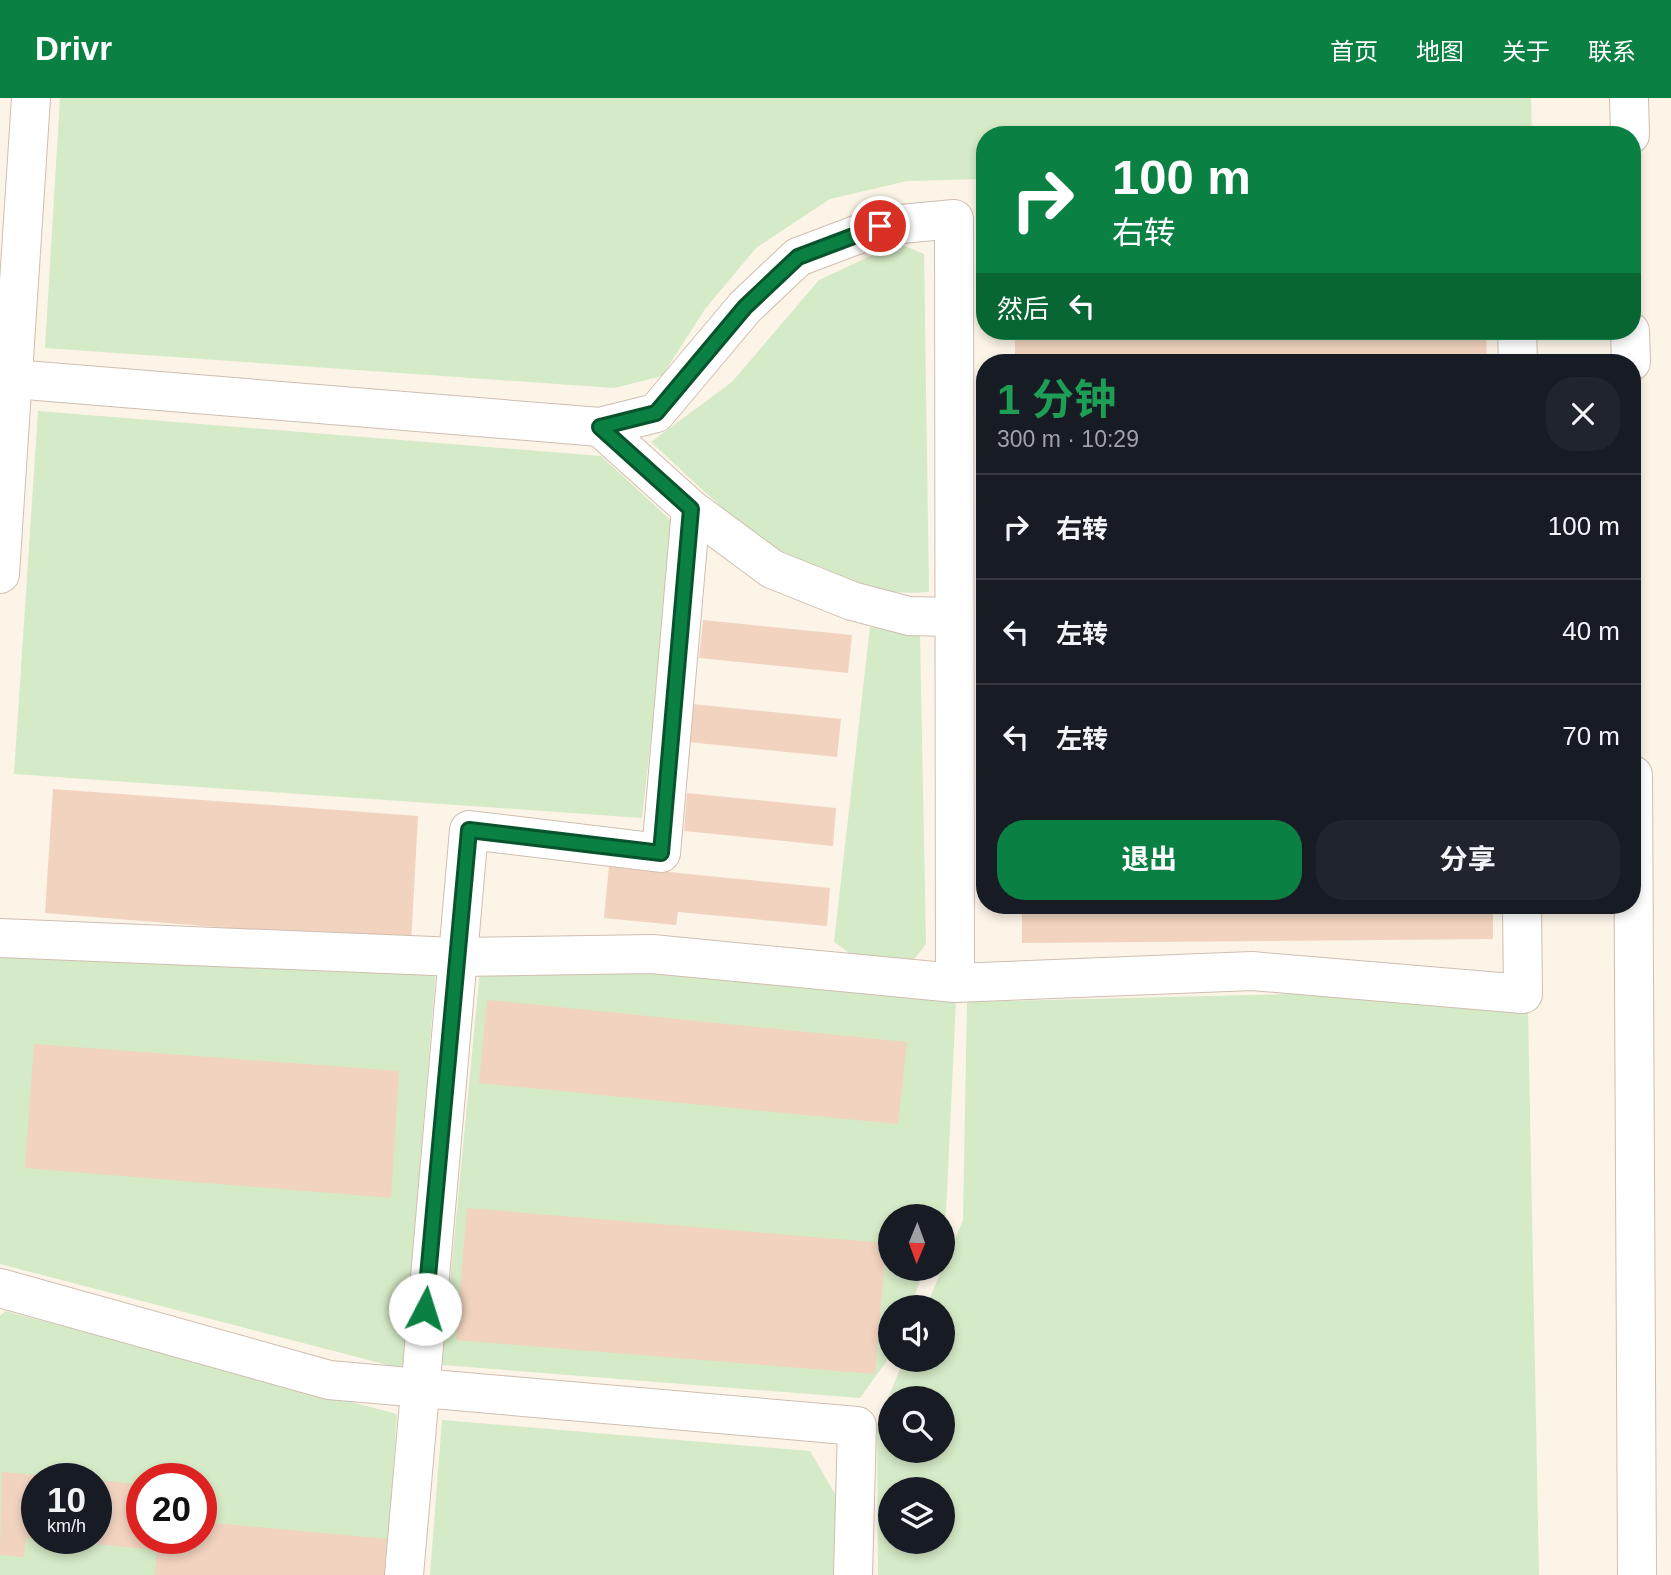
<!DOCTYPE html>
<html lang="zh">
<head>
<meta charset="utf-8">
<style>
	:root { --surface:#171b24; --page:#20242c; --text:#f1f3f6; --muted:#9ea1a6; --line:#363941; --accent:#0b8043 }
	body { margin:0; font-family:Helvetica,"Noto Sans SC",sans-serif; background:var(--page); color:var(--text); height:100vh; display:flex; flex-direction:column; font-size:26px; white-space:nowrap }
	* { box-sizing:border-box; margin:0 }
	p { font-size:23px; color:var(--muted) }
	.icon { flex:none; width:38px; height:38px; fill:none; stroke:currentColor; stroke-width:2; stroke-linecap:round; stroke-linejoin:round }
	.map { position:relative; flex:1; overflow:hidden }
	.drawer { position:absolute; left:976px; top:256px; width:665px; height:560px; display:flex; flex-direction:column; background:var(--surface); border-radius:28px; box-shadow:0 4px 10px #0003 }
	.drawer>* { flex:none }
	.banner { position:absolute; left:976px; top:28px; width:665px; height:214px; border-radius:28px; box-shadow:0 4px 10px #0003; background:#0b8043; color:#fff; overflow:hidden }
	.needle { width:46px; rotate:181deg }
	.controls { position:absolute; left:878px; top:1106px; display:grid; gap:14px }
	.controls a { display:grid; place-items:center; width:77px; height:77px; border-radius:50%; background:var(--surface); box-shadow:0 4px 10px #0003; font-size:35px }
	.speed { position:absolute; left:21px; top:1365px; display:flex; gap:14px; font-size:35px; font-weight:700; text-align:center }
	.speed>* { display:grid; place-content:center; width:91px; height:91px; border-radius:50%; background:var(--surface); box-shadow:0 4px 10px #0003; line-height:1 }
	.speed small { font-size:18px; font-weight:400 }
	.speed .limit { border:10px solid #d22; background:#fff; color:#111 }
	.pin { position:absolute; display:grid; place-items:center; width:60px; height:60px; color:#fff; margin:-30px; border:4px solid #fff; border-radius:50%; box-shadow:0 2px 7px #0007 }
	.me { position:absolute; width:77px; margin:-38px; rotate:5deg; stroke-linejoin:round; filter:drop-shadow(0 0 5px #0008) }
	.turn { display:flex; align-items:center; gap:24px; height:147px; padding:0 21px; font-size:32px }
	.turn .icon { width:91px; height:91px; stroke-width:2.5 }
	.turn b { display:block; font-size:49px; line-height:60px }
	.then { display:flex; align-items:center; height:66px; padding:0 21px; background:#0003; gap:14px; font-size:26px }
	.round { display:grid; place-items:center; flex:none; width:74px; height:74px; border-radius:28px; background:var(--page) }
	.headline { display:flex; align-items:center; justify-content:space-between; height:119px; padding:0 21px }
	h1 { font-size:42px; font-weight:700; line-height:52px; color:#1e9e55 }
	.button { display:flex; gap:14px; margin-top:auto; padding:14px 21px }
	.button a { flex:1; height:80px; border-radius:28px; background:var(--accent); color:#fff; font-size:28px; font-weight:700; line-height:80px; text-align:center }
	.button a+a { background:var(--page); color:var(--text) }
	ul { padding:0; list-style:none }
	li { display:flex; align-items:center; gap:21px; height:105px; padding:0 21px; border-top:2px solid var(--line) }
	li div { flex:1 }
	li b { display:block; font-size:26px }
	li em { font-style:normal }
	header { display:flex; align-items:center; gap:42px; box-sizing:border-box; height:98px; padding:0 35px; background:var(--accent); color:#fff }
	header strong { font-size:33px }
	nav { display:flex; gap:38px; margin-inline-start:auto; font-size:24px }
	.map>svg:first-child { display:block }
	.green { fill:#d5eac6; fill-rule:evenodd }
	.building { fill:#f1d3bf }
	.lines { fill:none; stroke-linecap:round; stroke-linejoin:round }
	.minor-casing { stroke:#d0beb0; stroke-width:40 }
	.minor { stroke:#fff; stroke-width:38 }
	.route-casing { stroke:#07532c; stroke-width:18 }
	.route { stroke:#0b8043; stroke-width:12 }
</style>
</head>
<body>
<header>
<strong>Drivr</strong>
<nav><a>首页</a><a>地图</a><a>关于</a><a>联系</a></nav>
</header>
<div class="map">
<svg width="1671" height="1477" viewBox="0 0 1671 1477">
	<rect width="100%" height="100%" fill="#fcf4e7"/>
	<g class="green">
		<path d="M60 0H1531L1532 37H985V81L907 83 830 101 756 150 705 211 662 278 614 290 45 250Z"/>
		<path d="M898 145 924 156 929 494C810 503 731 418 651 344L732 284 819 182Z"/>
		<path d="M38 313 601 358 675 426 642 720 14 676Z"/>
		<path d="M870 529 920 538 926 846 909 868 855 859 834 844Z"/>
		<path d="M0 854 436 872 403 1271 0 1166Z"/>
		<path d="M657 868 956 903 946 1115 943 1123V1118H891V1171H925L910 1209H891V1257L860 1300 442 1267 480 872Z"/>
		<path d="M1376 894 1528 912 1539 1477H878L877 1326 904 1262H943V1209H926L963 1122 967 904ZM891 1300H943V1353H891ZM891 1391H943V1444H891Z"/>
		<path d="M5 1213 397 1316 386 1477H0V1218ZM37 1381H96V1440H37ZM142 1381H201V1440H142Z"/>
		<path d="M442 1322 810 1353 840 1404 842 1477H430Z"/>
	</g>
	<g class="building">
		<path d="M1015 233H1486L1487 264H1015Z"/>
		<path d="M703 522 852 537 848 575 699 560Z"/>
		<path d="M692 606 841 621 837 659 688 644Z"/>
		<path d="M53 691 418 718 411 845 45 815Z"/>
		<path d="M687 695 836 710 833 748 684 733Z"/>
		<path d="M609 768 830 790 827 828 678 814 676 827 604 820Z"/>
		<path d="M1022 807H1493V841L1022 845Z"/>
		<path d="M487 902 907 944 898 1026 479 985Z"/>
		<path d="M34 946 399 973 391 1100 25 1070Z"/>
		<path d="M467 1110 886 1145 875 1276 456 1242Z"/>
		<path d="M2 1374 57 1379 37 1381V1441L26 1440 24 1459 0 1457Z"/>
		<path d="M96 1382 142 1387V1440H201V1424L387 1441 384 1477H155L157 1452 54 1442 96 1440Z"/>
	</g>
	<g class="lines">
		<g class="minor-casing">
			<g id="minor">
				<path d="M1629 0 1630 37"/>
				<path d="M1517 233 1518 264"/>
				<path d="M1630 233 1631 264"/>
				<path d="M0 280 600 329 656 315 745 209 798 159 880 128 954 121 955 885"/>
				<path d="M600 329 691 411 772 471 852 503 909 518 954 519"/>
				<path d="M0 476 31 0"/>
				<path d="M1633 677 1637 1477"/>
				<path d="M0 840 457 859 652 856 955 885 1252 873 1523 896 1522 807"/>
				<path d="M0 1190 329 1282 857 1328 853 1477"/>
				<path d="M404 1477 469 732 661 755 691 411"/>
			</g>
		</g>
		<use href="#minor" class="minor"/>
	</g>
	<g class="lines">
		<g class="route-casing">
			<path id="route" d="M425 1211 469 732 661 755 691 411 600 329 656 315 745 209 798 159 880 128"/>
		</g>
		<use href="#route" class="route"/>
	</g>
</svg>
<div class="controls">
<a><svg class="needle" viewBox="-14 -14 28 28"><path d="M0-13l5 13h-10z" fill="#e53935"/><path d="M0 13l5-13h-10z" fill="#9ea1a6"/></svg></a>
<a><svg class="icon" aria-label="sound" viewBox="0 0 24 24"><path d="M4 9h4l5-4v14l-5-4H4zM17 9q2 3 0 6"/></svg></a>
<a><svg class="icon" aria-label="search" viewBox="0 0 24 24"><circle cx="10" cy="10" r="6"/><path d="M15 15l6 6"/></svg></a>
<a><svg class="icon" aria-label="layers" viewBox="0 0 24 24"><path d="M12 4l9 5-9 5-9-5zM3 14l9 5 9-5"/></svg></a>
</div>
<div class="speed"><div>10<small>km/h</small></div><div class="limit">20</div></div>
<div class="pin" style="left:880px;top:128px;background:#d93025"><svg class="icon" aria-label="arrive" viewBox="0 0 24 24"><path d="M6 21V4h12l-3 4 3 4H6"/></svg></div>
<svg class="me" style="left:425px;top:1211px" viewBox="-20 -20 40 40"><circle r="19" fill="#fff"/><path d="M0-13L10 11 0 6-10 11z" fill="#0b8043"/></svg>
<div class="banner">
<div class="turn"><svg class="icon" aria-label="right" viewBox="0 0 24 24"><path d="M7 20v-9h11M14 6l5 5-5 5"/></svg><div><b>100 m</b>右转</div></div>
<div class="then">然后<svg class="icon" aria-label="left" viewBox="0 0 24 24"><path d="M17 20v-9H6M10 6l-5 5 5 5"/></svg></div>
</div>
<section class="drawer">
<div class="headline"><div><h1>1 分钟</h1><p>300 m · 10:29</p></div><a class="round"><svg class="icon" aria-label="close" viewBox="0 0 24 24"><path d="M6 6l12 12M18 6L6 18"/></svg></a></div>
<ul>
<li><svg class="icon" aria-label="right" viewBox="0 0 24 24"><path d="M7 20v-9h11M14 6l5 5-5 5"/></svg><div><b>右转</b></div><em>100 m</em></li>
<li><svg class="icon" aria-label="left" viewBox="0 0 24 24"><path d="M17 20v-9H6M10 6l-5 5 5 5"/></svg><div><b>左转</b></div><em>40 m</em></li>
<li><svg class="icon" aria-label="left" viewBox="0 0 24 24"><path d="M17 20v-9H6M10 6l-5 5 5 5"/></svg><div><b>左转</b></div><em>70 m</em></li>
</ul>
<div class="button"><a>退出</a><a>分享</a></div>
</section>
</div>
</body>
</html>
